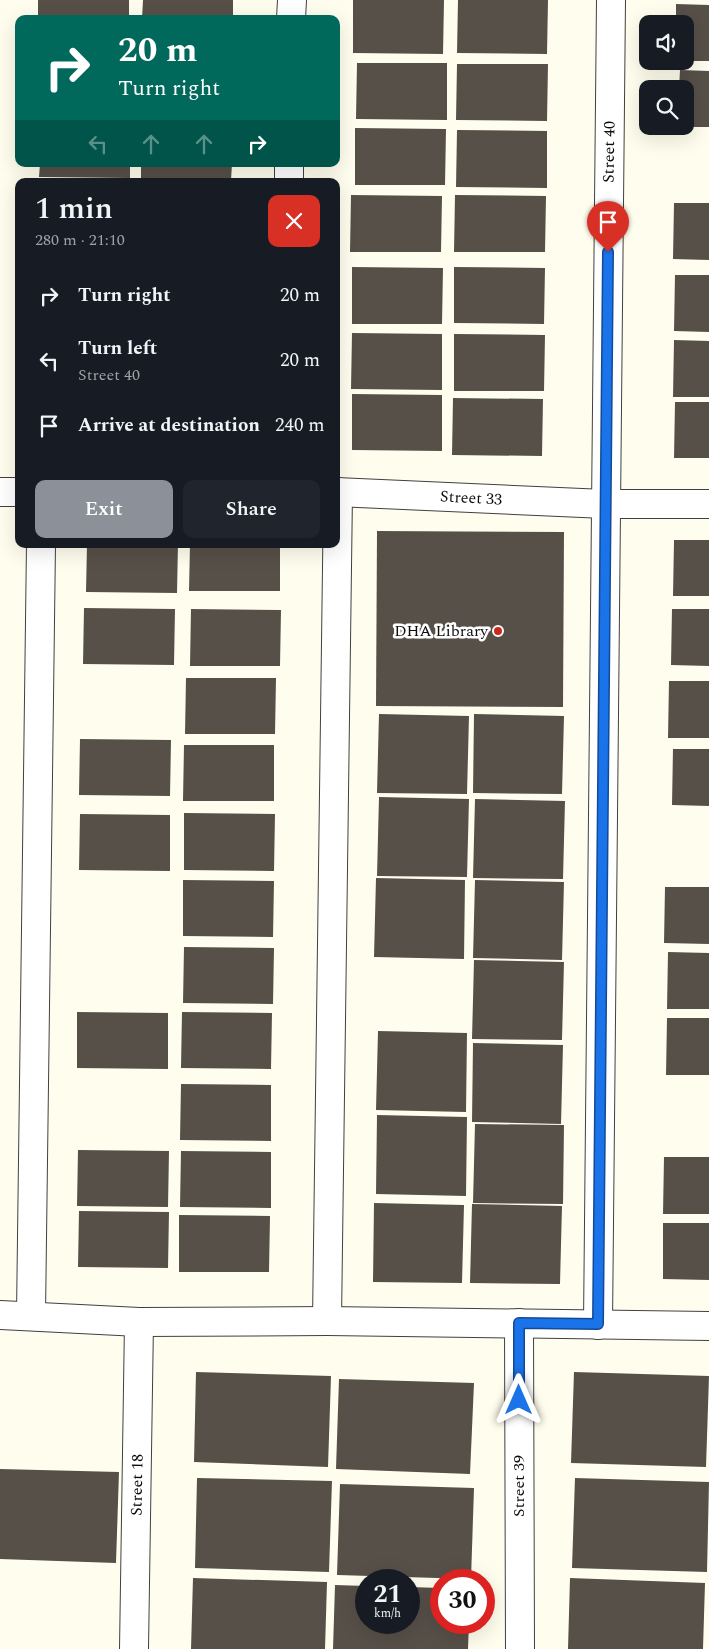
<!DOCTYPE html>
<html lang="en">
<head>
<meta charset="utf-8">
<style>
	:root { --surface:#171b24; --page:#20242c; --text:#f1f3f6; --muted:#9ea1a6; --accent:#8c9099 }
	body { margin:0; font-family:Spectral,serif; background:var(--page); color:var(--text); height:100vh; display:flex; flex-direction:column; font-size:19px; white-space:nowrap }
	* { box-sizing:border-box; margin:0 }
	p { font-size:16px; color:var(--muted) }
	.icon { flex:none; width:28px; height:28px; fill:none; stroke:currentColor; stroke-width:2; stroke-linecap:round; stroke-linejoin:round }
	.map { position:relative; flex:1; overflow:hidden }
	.sheet { position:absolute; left:15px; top:178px; width:325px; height:370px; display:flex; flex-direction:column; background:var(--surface); border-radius:10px; box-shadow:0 5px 20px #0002 }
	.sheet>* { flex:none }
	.banner { position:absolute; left:15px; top:15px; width:325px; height:152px; border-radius:10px; box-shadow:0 5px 20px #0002; background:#00695c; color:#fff; overflow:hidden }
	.tools { position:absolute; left:639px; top:15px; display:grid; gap:10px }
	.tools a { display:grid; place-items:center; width:55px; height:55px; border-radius:10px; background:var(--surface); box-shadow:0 5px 20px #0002; font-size:25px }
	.speed { position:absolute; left:355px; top:1569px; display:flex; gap:10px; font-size:25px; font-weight:700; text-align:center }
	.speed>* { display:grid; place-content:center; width:65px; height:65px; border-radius:50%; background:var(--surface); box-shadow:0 5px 20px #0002; line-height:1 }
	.speed small { font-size:12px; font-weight:400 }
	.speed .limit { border:8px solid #d22; background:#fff; color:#111 }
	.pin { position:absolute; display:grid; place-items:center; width:42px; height:42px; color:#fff; margin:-51px -21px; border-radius:50% 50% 50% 0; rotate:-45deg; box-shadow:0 0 5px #0007 }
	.pin .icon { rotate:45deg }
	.me { position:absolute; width:55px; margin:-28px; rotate:0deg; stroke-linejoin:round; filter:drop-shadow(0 0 4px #0008) }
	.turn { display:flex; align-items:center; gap:18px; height:105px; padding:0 20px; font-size:22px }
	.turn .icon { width:65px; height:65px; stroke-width:2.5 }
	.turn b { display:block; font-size:35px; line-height:42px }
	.lanes { display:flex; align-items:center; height:48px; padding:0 20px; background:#0003; justify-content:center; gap:25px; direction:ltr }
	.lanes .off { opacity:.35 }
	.round { display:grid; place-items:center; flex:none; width:52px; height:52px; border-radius:10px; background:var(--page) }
	.headline { display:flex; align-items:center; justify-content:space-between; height:85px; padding:0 20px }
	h1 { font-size:30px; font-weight:600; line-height:38px }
	.primary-button { display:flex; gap:10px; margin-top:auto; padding:10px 20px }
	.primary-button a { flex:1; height:58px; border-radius:10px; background:var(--accent); color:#fff; font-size:20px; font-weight:600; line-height:58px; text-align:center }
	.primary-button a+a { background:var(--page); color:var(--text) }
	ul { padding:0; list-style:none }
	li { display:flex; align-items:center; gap:15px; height:65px; padding:0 20px }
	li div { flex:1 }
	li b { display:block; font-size:19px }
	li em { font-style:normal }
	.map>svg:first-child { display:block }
	.building { fill:#575049 }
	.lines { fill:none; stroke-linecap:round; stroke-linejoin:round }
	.minor-casing { stroke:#404040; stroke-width:30 }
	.minor { stroke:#fff; stroke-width:28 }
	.route-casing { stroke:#114b97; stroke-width:12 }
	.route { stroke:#1a73e8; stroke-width:9 }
	.poi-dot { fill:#c9291a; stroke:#fff; stroke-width:2 }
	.labels { text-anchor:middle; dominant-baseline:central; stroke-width:5; stroke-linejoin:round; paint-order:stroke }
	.street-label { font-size:16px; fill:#0d0d0d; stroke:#fff }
	.poi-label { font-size:16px; fill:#0d0d0d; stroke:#fff; text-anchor:end }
</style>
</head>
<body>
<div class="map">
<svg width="709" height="1649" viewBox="0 0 709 1649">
	<rect width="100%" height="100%" fill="#fffeee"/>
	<g class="building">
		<rect x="38" y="0" width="91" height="19"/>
		<path d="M143 0H233V19H142Z"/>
		<path d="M353 0H444L443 54 353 53Z"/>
		<path d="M458 0H548L547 54 457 53Z"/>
		<path d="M676 4 709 5V61H685V24H676Z"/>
		<path d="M357 63H447V120L356 119Z"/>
		<path d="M457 64H548L547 121 456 120Z"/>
		<path d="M680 70 709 71V127H685V89H679Z"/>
		<path d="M355 128 446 129 445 185H355Z"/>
		<path d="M457 130 547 131V188L456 187Z"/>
		<path d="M40 164H130V178L39 177Z"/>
		<path d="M141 164H232L231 180 141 179Z"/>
		<path d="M351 195 442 196 441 252H350Z"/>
		<path d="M455 195 546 196 545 252H454Z"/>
		<path d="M674 203H709V260L673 259Z"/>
		<path d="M352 267 443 268 442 324H352Z"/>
		<path d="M454 267 545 268 544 324 454 323Z"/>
		<path d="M675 275H709V332L674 331Z"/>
		<path d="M352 333 442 334V390L351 389Z"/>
		<path d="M454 334 545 335 544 391H454Z"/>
		<path d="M674 340 709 341V397H673Z"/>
		<path d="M352 394 442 395V451L352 450Z"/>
		<path d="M453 398 543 399 542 456 452 455Z"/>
		<path d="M675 402H709V458H674Z"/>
		<path d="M377 531 564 532 563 707 376 706Z"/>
		<path d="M674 540H709V596H673Z"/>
		<path d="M87 544H178L177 593 86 592Z"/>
		<path d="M190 544H280V591H189Z"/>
		<path d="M84 608 175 609 174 665 83 664Z"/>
		<path d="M191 609 281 610 280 666H190Z"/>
		<path d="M672 609H709V666L671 665Z"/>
		<path d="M186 678H276L275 734H185Z"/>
		<path d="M669 681H709V738H668Z"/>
		<path d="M379 714 469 716 467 794 377 793Z"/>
		<path d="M474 714 564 716 562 794 473 793Z"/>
		<path d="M80 739 171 740 170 796 79 795Z"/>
		<path d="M184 745H274V801H183Z"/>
		<path d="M673 749H709V806L672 805Z"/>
		<path d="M379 797 469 799 467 877 377 876Z"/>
		<path d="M475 799 565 801 563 879 473 878Z"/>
		<path d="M184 813 275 814 274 871 184 870Z"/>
		<path d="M80 814 170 815V871L79 870Z"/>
		<path d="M376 878 465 880 464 959 374 957Z"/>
		<path d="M183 880 274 881 273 937 183 936Z"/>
		<path d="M475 880 564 882 562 960 473 958Z"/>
		<path d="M665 887H709V944L664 943Z"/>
		<path d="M184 947 274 948 273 1004 183 1003Z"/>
		<path d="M668 952 709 953V1009H667Z"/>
		<path d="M474 960 564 962 562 1040 472 1039Z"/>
		<path d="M77 1012 168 1013V1069L77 1068Z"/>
		<path d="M182 1012 272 1013 271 1069 181 1068Z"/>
		<path d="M667 1018H709V1075H666Z"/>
		<path d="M378 1031 467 1033 466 1112 376 1110Z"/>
		<path d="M473 1043 563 1045 561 1124 472 1122Z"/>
		<path d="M181 1084 271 1085V1141L180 1140Z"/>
		<path d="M377 1115 467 1117 466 1196 376 1194Z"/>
		<path d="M475 1124 564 1125 563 1204 473 1203Z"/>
		<path d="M78 1150 169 1151 168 1207 77 1206Z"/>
		<path d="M181 1151 271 1152V1208L180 1207Z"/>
		<path d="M664 1157H709V1214H663Z"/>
		<path d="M374 1203 464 1205 462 1283 373 1282Z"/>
		<path d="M472 1204 562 1206 560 1284 470 1283Z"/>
		<path d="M79 1211 169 1212 168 1268 78 1267Z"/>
		<path d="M179 1215 270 1216 269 1272H179Z"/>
		<path d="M663 1223H709V1280L663 1279Z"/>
		<path d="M196 1372 331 1376 328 1467 194 1462Z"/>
		<path d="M574 1372 709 1376 706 1467 571 1463Z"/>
		<path d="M339 1379 474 1383 470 1474 336 1469Z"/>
		<path d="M0 1469 119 1472 116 1563 0 1559Z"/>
		<path d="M197 1478 332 1481 329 1572 195 1568Z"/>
		<path d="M575 1478 709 1482 707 1572 572 1568Z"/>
		<path d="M340 1484 474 1488 471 1579 337 1575Z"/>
		<path d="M193 1578 327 1582 325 1649H191Z"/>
		<path d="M570 1578 705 1583 703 1649H568Z"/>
		<path d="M335 1585 366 1586V1622H409V1587L441 1588V1622H469L468 1649H333Z"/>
	</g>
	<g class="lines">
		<g class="minor-casing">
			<g id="minor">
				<path d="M291 19 292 0"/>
				<path d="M289 181V164"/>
				<path d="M0 492H19"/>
				<path d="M336 492 605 504H709"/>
				<path d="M0 1315 139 1322 327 1321 709 1326"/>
				<path d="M31 1315 41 544"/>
				<path d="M327 1321 338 492"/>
				<path d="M519 1323 520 1649"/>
				<path d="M598 1325 611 0"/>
				<path d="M134 1649 139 1322"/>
			</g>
		</g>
		<use href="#minor" class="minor"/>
	</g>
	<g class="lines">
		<g class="route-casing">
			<path id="route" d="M519 1400V1323L598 1324 608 252"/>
		</g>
		<use href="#route" class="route"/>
	</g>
	<circle class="poi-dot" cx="498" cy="631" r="5"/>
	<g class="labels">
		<g class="street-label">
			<text transform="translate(609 152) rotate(-89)">Street 40</text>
			<text transform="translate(471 498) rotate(3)">Street 33</text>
			<text transform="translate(137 1485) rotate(-89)">Street 18</text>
			<text transform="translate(519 1486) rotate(-90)">Street 39</text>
		</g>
		<g class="poi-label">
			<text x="488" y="631">DHA Library</text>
		</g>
	</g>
</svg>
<div class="tools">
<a><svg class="icon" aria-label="sound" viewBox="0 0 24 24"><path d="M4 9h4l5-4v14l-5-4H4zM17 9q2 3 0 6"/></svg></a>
<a><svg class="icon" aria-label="search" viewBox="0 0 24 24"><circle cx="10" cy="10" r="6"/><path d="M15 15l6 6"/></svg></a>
</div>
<div class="speed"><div>21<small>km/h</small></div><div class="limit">30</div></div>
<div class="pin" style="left:608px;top:252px;background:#d93025"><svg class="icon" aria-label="arrive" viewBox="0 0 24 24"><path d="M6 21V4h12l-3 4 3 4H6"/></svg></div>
<svg class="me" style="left:519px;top:1400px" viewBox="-20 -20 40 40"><path d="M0-17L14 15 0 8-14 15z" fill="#1a73e8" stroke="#fff" stroke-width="4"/></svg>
<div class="banner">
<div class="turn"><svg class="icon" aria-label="right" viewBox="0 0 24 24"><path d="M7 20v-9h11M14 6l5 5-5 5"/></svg><div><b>20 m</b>Turn right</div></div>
<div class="lanes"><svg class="icon off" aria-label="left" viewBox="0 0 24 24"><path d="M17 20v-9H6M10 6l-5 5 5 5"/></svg><svg class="icon off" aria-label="ahead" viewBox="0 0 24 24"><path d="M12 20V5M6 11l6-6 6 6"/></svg><svg class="icon off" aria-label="ahead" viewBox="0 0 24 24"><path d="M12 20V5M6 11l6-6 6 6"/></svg><svg class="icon" aria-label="right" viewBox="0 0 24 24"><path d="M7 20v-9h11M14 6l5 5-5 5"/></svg></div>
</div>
<section class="sheet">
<div class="headline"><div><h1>1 min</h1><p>280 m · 21:10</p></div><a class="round" style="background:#d93025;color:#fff"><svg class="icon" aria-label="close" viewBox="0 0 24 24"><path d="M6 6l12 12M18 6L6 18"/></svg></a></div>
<ul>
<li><svg class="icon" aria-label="right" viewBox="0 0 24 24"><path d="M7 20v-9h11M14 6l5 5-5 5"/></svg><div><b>Turn right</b></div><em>20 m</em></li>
<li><svg class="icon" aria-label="left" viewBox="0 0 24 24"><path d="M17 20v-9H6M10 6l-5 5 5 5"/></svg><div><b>Turn left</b><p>Street 40</p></div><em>20 m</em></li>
<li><svg class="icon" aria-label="arrive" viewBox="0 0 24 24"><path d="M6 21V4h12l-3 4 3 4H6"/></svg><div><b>Arrive at destination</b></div><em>240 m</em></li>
</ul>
<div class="primary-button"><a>Exit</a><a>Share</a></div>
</section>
</div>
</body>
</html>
